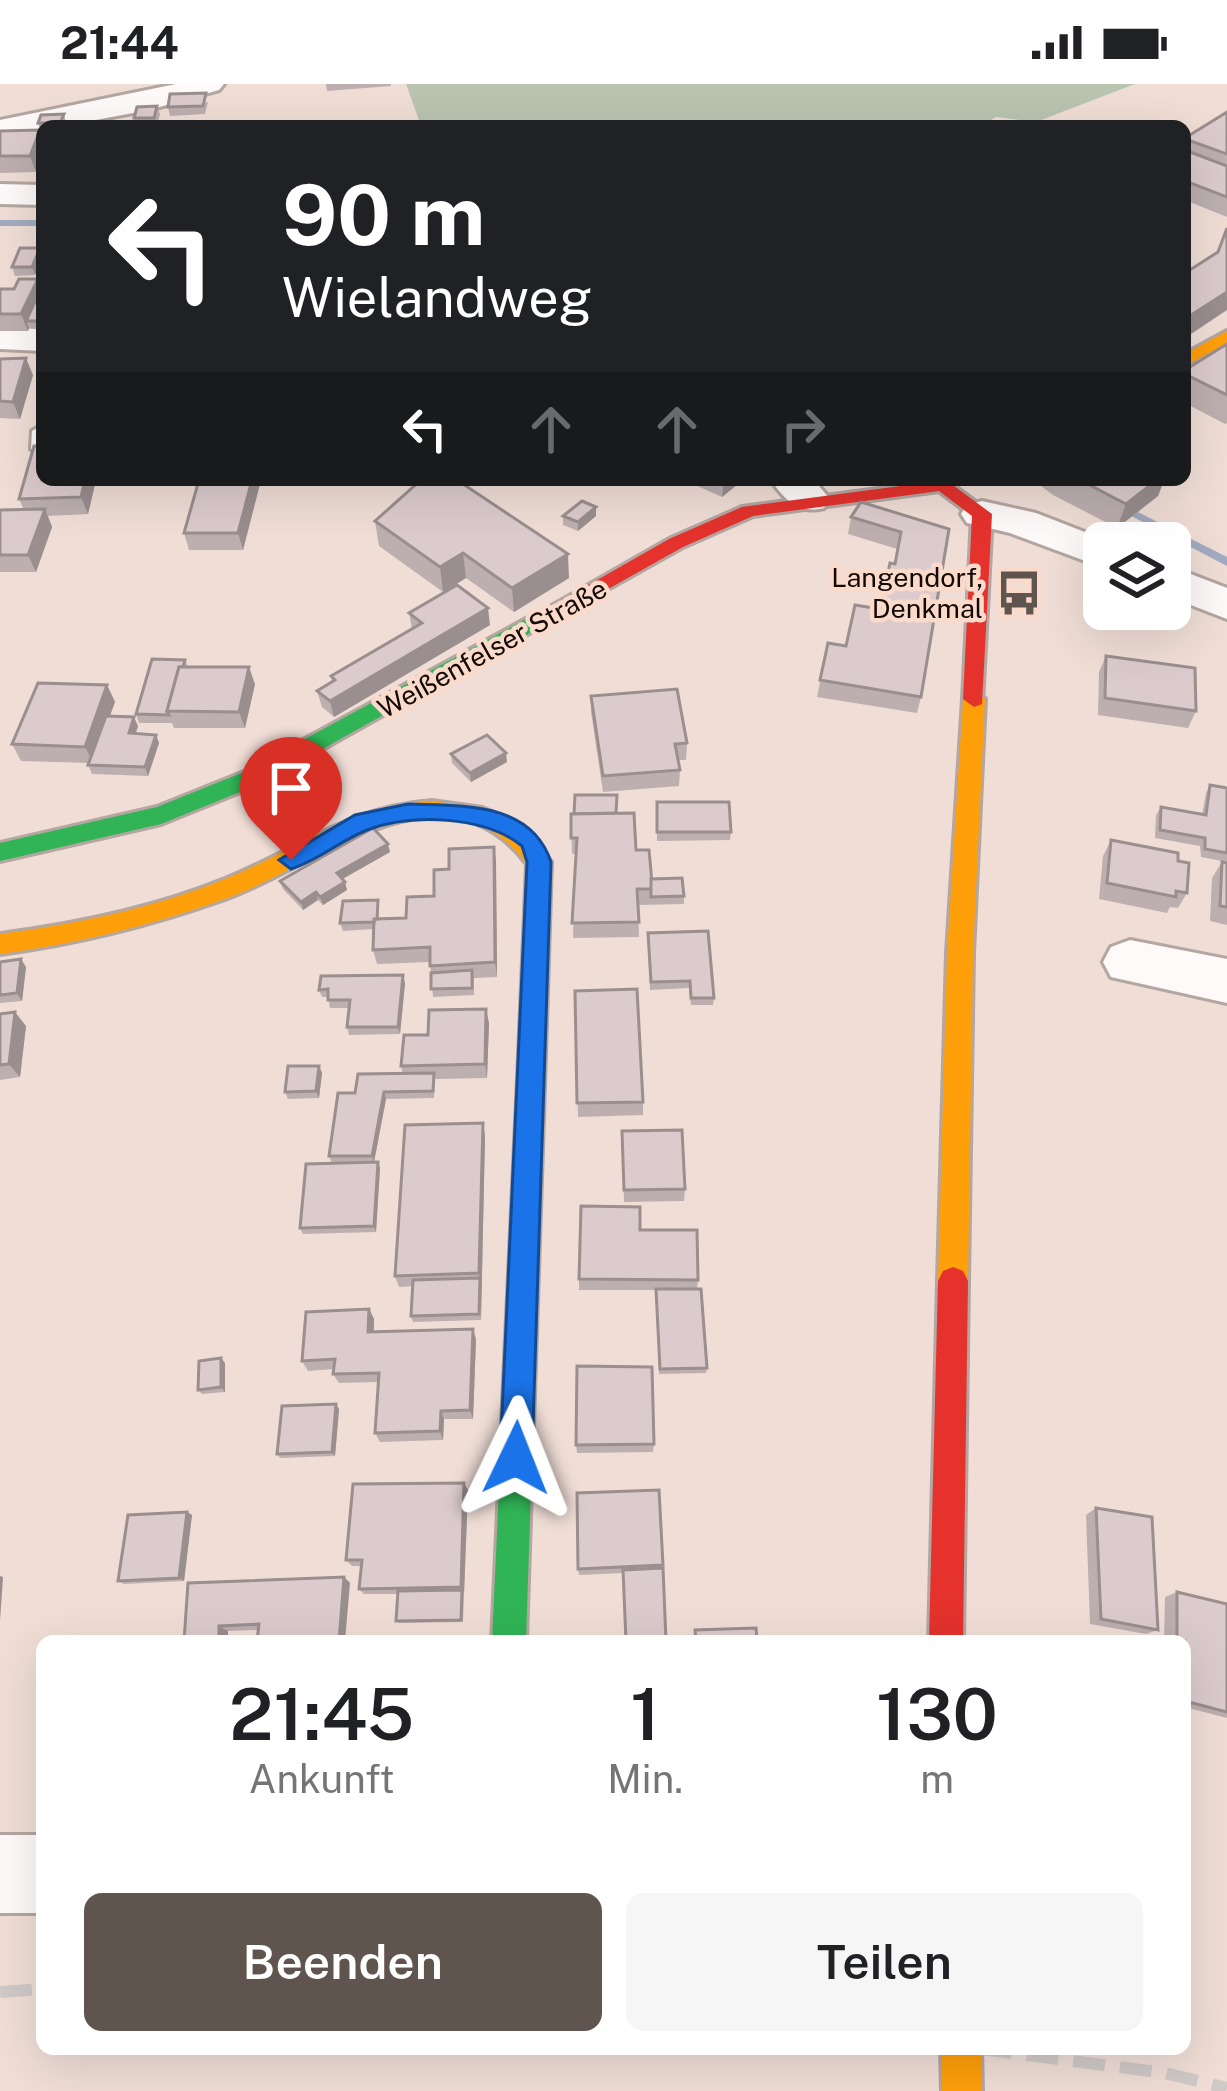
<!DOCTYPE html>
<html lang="de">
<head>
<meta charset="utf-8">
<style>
	:root { --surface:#fff; --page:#f6f6f6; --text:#202124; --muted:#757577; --accent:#60544e }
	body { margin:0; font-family:"Public Sans",sans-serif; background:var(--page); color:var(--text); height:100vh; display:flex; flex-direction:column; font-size:45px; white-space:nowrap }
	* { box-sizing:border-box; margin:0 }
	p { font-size:39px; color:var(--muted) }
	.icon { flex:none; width:66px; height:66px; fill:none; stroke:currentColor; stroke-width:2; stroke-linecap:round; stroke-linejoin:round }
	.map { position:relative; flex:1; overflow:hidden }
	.side { position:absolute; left:36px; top:1551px; width:1155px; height:420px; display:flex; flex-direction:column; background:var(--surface); border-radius:18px; box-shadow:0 12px 48px #0002 }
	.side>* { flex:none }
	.top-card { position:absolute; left:36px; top:36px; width:1155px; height:366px; border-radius:18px; box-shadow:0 12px 48px #0002; background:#202124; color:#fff; overflow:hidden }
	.buttons { position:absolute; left:1083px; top:438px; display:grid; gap:24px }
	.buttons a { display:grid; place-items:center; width:108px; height:108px; border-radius:18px; background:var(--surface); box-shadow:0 12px 48px #0002; font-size:60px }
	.pin { position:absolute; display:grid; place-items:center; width:102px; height:102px; color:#fff; margin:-123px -51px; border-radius:50% 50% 50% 0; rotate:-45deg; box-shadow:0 0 12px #0007 }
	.pin .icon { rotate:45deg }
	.me { position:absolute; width:132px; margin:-66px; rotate:2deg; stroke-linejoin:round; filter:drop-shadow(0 0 9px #0008) }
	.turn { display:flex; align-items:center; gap:42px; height:252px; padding:0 48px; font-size:54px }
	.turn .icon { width:156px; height:156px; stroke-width:2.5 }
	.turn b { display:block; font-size:84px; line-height:102px }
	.lanes { display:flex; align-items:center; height:114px; padding:0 48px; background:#0003; justify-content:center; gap:60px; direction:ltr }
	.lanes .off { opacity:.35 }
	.eta { display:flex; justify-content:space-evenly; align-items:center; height:204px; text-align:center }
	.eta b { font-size:72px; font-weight:600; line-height:84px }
	.action { display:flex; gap:24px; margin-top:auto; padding:24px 48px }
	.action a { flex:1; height:138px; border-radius:18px; background:var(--accent); color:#fff; font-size:48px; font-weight:600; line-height:138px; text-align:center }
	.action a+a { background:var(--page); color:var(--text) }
	.status { display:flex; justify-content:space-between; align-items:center; height:84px; padding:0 60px; background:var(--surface); direction:ltr }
	.status svg { height:33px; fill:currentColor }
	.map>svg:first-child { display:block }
	.forest { fill:#b9c4b1 }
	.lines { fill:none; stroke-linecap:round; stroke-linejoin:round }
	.stream { fill:#a2acc0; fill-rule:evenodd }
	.lane-casing { stroke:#b4a6a1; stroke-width:6 }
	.street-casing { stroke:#b4a6a1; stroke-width:6 }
	.fast-casing { stroke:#b4a6a1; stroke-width:6 }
	.slow-casing { stroke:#b4a6a1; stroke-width:6 }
	.jam-casing { stroke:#b4a6a1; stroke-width:6 }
	.lane { fill:#fdfaf9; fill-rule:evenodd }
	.street { fill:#fdfaf9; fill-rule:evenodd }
	.fast { fill:#30b455; fill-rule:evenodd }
	.slow { fill:#ff9f0a; fill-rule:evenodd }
	.jam { fill:#e5322d; fill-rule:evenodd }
	.rail { stroke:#cfcac8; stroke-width:12; stroke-dasharray:32 15; stroke-linecap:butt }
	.wall { fill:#bdafaf }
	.shaded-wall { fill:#9a8e8f }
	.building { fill:#dccbcc; stroke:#9a8e8f; stroke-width:3 }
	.route { fill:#1a73e8; stroke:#114b97; stroke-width:3 }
	.labels { text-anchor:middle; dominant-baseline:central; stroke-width:9; stroke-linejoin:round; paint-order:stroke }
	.far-poi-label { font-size:27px; fill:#130905; stroke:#fadacb; text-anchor:end }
	.far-street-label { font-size:27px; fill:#130905; stroke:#fadacb }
</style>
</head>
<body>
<div class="status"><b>21:44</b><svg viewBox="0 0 49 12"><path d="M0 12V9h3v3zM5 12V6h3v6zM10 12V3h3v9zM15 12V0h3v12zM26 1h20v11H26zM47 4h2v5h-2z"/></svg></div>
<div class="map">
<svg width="1227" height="2007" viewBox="0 0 1227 2007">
	<rect width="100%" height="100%" fill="#f0ded6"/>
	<path class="forest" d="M406 0H1135L1036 38 996 33 981 42H421Z"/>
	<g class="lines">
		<g class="stream">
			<rect x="0" y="136" width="42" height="6"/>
			<path d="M1118 418 1227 473V482L1114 423 1113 421Z"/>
		</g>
		<g class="lane-casing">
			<path id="lane" d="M42 341V366L31 365 32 347Z"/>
		</g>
		<g class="street-casing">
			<g id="street">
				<path d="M176 0H224L219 6 149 26 0 54V36Z"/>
				<path d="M0 100 42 101V121L0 120Z"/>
				<path d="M0 243 42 245V267L0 265Z"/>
				<path d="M771 396H814L830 415 824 424C799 430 785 417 771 396Z"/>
				<path d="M982 417 1036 429 1113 459H1104V484L1010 449 967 439 961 430 967 421Z"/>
				<path d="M1170 482 1227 504V535L1170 513Z"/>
				<path d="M1130 856 1227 875V919L1111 893 1103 878 1111 863Z"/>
				<rect x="0" y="1751" width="42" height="78"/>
			</g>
		</g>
		<g class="fast-casing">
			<g id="fast">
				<path d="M537 529 544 531V541L260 700 161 740 0 777V759L157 723 244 688Z"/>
				<path d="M532 961 541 964 545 972 526 1557H492L519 972 523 964Z"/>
			</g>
		</g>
		<g class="slow-casing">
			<g id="slow">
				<path d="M1227 247V259L1185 282V270Z"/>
				<path d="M974 607 985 615 973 869 968 1197 963 1207 953 1211 943 1207 938 1197 947 869 963 615Z"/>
				<path d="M432 717 482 724 513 737 532 752 551 778 545 972 541 980H523L519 972 527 780C443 669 316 783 225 815 152 841 77 860 0 870V850C76 840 154 824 225 795 299 765 348 723 432 717Z"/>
				<path d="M941 1965H981L982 2007H942Z"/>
			</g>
		</g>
		<g class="jam-casing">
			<g id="jam">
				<path d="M946 396 992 430 982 620 974 623 963 615 972 432 939 407 753 432 683 463 544 541H530L527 536 669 455 742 423Z"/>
				<path d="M953 1183 963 1187 968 1197 963 1557H929L938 1197 943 1187Z"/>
			</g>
		</g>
		<use href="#lane" class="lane"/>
		<use href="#street" class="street"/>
		<use href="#fast" class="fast"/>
		<use href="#slow" class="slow"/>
		<use href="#jam" class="jam"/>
		<g class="rail">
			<path d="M0 1908 42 1905"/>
			<path d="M980 1965 1165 1989 1227 2004"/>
		</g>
	</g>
	<g class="wall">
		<path d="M326 0H391V2L327 7Z"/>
		<path d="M208 18 205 30 170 32 168 23Z"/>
		<path d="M157 22 160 30 157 42H136L134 34Z"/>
		<path d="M1227 28V133L1185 116V54Z"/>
		<path d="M64 30 66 39 65 42H42V72L36 88 0 89V47L40 46 38 39Z"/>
		<path d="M42 171 35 191 15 192 12 183Z"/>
		<path d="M38 195 42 205V246L29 244 28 247H0V205H14Z"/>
		<path d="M1227 260V339L1225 340 1185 319V286Z"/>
		<path d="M0 275 33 291 20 335 0 334Z"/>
		<path d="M96 396 88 430 48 432 52 443 36 488H0V426H24L19 415Z"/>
		<path d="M192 396H261L243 466H189L184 449 199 398Z"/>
		<path d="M684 396H743L722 413Z"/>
		<path d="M1037 396H1164L1158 412 1117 444 1053 411 1037 399Z"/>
		<path d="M563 432H596L578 447 563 441Z"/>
		<path d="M851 433 949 445 921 613 917 629 817 613 828 559 846 562 880 525 895 480 897 465 848 450Z"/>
		<path d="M375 437 569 494 514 528 466 494 443 508 379 462Z"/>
		<path d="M409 529 490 541 334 633 322 623 317 607 332 598 331 592 412 545Z"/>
		<path d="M1106 572 1196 627 1188 644 1098 631 1099 588Z"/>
		<path d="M185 576 188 583 255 600 245 644H174L172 639H139L136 630Z"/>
		<path d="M107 601 115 618 109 632 138 642 135 650 156 651 159 659 148 692 92 690 88 681 89 679 21 677 12 660Z"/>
		<path d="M591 612 687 659 686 676H678L680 686 679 702 603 708 591 628Z"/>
		<path d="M451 670 507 678 471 698 452 679Z"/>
		<path d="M1210 701 1227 704V778L1201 773 1200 762 1155 754 1156 731 1161 723 1202 731 1206 709Z"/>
		<path d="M657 718 731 748 730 756 657 757Z"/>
		<path d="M616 729 651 795 684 812V820L638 821 639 853 573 854 576 770H572L571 730Z"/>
		<path d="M1111 756 1178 777 1187 809 1178 824 1170 823 1167 829 1099 815 1103 772Z"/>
		<path d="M494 763 496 778 497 893 474 894V911L433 913 430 878 377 880 373 866 374 845 343 847 340 839 378 816 379 835 406 834 434 812 449 785Z"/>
		<path d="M390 768 342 795 347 806 323 821 318 816 303 826 283 805 280 797Z"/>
		<path d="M1222 778 1227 779V841L1210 837 1212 794Z"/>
		<path d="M648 857 714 914 713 921H691L689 904 650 906Z"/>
		<path d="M0 878 26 883 22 917 0 919Z"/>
		<path d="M405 899 400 950 349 951 347 943 349 924H330L328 913H322L319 906Z"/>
		<path d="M575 907 643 1018V1031L578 1033Z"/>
		<path d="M0 930 26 942 20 993 0 996Z"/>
		<path d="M489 939 487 994 435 995 434 1014 386 1015 374 1078H378L380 1084 376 1148 303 1150 300 1144 332 1079 329 1072 355 1009 403 990 401 982 428 951Z"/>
		<path d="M319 982 322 989 319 1014 288 1015 285 1008Z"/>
		<path d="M622 1047 685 1105 684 1117 624 1118Z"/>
		<path d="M485 1052 481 1236 413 1238 411 1232 413 1202 399 1203 395 1192Z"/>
		<path d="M640 1146 698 1196 697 1205 707 1284 706 1289 659 1290 656 1206H579V1195Z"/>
		<path d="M369 1225 374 1235V1248L476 1255 473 1335H444L443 1356 380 1358 375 1349 378 1298 339 1299 333 1290 334 1285 308 1287 302 1277Z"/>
		<path d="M225 1279V1308L202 1310 198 1306Z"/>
		<path d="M339 1325 335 1372 280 1374 277 1370Z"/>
		<path d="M654 1360 653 1368 577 1369 576 1361Z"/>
		<path d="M468 1406 463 1538 399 1539 396 1537 398 1510H364L359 1505 361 1482H352L346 1476Z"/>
		<path d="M659 1406 666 1557 623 1489 579 1491 578 1485Z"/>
		<path d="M1096 1424 1158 1546 1146 1550 1090 1540 1086 1431Z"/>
		<path d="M187 1428 192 1431 184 1497 124 1500 118 1497Z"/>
		<path d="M344 1493 350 1499 259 1546 228 1547V1557H180Z"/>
		<path d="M1177 1508 1227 1520V1634L1185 1623V1557H1164L1165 1513Z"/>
	</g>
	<g class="shaded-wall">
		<path d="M40 46 42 72 36 88 30 72Z"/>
		<path d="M40 164 42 175 35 191 32 183Z"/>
		<path d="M38 195 42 205V217L26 237 29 244 28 247 21 230Z"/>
		<path d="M1227 208V226L1185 254V235Z"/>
		<path d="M26 274 33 291 20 335 13 318Z"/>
		<path d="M85 396H96L88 430 81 413Z"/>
		<path d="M252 396H261L243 466 238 449Z"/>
		<path d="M724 396H743L722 413Z"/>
		<path d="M1157 396H1164L1158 412 1117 444 1126 420Z"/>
		<path d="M596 423V432L578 447V438Z"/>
		<path d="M45 425 52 443 36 488 28 471Z"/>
		<path d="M463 469 466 494 443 508 440 483Z"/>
		<path d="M568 470 569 494 514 528 512 504Z"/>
		<path d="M488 524 490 541 334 633 330 617Z"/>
		<path d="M249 583 255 600 245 644 239 628Z"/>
		<path d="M107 601 115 618 93 679 85 663Z"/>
		<path d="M134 633 138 642 133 658 129 649Z"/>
		<path d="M156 651 159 659 148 692 145 683Z"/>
		<path d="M506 669 507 678 471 698 470 689Z"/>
		<path d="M388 760 390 768 339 797 337 789Z"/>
		<path d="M494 763 496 778 497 893 495 878Z"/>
		<path d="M345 798 347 806 323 821 320 813Z"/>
		<path d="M316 808 318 816 303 826 301 818Z"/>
		<path d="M21 875 26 883 22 917 17 909Z"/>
		<path d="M403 891 405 899 400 950 398 943Z"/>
		<path d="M486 925 489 939 487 994 485 980Z"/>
		<path d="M15 928 26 942 20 993 9 980Z"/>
		<path d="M319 982 322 989 319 1014 316 1007Z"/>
		<path d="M384 1008 386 1015 374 1078 372 1072Z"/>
		<path d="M483 1039 485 1052 481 1236 479 1189Z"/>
		<path d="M378 1078 380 1084 376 1148 374 1142Z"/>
		<path d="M369 1225 374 1235 373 1258 368 1248Z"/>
		<path d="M473 1245 476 1255 473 1335 470 1326Z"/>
		<path d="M221 1274 225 1279V1308L221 1303Z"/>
		<path d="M336 1320 339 1325 335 1372 332 1368Z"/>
		<path d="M441 1327 444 1335 443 1356 440 1347Z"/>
		<path d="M464 1399 468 1406 464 1509 461 1503Z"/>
		<path d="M187 1428 192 1431 184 1497 179 1494Z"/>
		<path d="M0 1492 3 1493 0 1537Z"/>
		<path d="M344 1493 350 1499 345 1557H339Z"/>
		<path d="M219 1542 228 1547V1557H219Z"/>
	</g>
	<g class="building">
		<path d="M206 9 203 22 168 23 170 10Z"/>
		<path d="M157 22 154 34H134L137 23Z"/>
		<path d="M1227 28V70L1185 55V54Z"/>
		<path d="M64 30 60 39H38L41 31Z"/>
		<path d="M40 46 30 72H0V47Z"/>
		<path d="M1185 66 1227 82V113L1185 97Z"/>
		<path d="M1227 144V208L1185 235V189L1218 168Z"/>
		<path d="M20 164H40L32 183H12Z"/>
		<path d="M19 195H38L21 230H0V205H14Z"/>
		<path d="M38 211H42V237H26Z"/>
		<path d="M1227 260V311L1185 290V286Z"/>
		<path d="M26 274 13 318 0 317V275Z"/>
		<path d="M34 362 42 363V396H85L81 413 19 415Z"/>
		<path d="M199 396H252L238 449H184Z"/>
		<path d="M421 396H457L568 470 512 504 463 469 440 483 375 437Z"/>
		<path d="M1080 396H1157L1126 420Z"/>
		<path d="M582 417 596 423 578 438 563 432Z"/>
		<path d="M861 418 949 445 921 613 820 596 828 559 846 562 855 521 880 525 890 479 895 480 901 448 851 433Z"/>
		<path d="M45 425 28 471H0V426Z"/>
		<path d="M457 501 488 524 330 617 317 607 335 596 331 592 422 539 409 529Z"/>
		<path d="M1106 572 1195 584 1196 627 1105 614Z"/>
		<path d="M152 575 185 576 183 583H179L167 627 169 631 136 630Z"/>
		<path d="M179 583H249L239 628 167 627Z"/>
		<path d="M38 599 107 601 85 663 12 660Z"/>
		<path d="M677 605 687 659 675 660 680 686 603 692 591 612Z"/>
		<path d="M106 632 134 633 129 649 156 651 145 683 88 681Z"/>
		<path d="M487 651 506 669 470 689 451 670Z"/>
		<path d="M1210 701 1227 704V769L1205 765V754L1160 746 1161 723 1206 731Z"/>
		<path d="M575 711H617L616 729 574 730Z"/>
		<path d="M657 718H729L731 748H657Z"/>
		<path d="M634 729 636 766H649L651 787 652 805H637L639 838 572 839 577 754H571V730Z"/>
		<path d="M373 744 388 760 337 789 345 798 320 813 316 808 301 818 280 797Z"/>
		<path d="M1111 756 1178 769V777L1189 779 1187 809 1176 807V813L1107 799Z"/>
		<path d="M494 763 495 878 430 882V863L373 866 374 835 406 834 407 813 434 812V786L449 785V765Z"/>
		<path d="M1222 778 1227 779V823L1220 822Z"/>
		<path d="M682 794 684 812 651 813V795Z"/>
		<path d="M378 816 377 835H374V838L340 839 343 817Z"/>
		<path d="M708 847 714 914H691L690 897 651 898 648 849Z"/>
		<path d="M21 875 17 909 0 911V878Z"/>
		<path d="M472 886V904L431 905V889Z"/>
		<path d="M403 891 398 943H347L350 916H328V905L319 906 321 892Z"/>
		<path d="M637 905 643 1018 577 1019 575 907Z"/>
		<path d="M486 925 485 980 401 982 404 951H428L429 926Z"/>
		<path d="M15 928 9 980 0 981V930Z"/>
		<path d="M288 982H319L316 1007 285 1008Z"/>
		<path d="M434 989 433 1007 384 1008 372 1072H329L338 1009H355L358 990Z"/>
		<path d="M483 1039 479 1189 395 1192 405 1041Z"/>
		<path d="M682 1046 685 1105 624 1106 622 1047Z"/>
		<path d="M378 1078 374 1142 300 1144 306 1080Z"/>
		<path d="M581 1122 640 1123V1146H697L698 1196 579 1195Z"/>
		<path d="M480 1194 479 1230 411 1232 413 1196Z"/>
		<path d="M656 1205H701L707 1284 660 1285Z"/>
		<path d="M369 1225 368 1248 473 1245 470 1326 441 1327 440 1347 375 1349 379 1289 333 1290 335 1275 302 1277 306 1228Z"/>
		<path d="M221 1274V1303L198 1306 199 1277Z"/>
		<path d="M577 1282 652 1283 654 1360 576 1361Z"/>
		<path d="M336 1320 332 1368 277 1370 282 1322Z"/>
		<path d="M464 1399 461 1503 359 1505 362 1476H346L353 1400Z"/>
		<path d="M659 1406 663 1481 578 1485 577 1409Z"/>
		<path d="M1096 1424 1152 1433 1158 1546 1101 1535Z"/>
		<path d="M187 1428 179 1494 118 1497 128 1431Z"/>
		<path d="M663 1484 666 1557H626L623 1486Z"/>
		<path d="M344 1493 339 1557H257L259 1540 219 1542V1557H180H184L188 1499Z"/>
		<path d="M462 1506 461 1536 396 1537 398 1507Z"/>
		<path d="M1177 1508 1227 1520V1628L1185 1617V1557H1177Z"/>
		<path d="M756 1544 757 1557H696L695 1546Z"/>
	</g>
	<path class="route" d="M408 720C462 722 531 717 551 778L532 1374 528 1385 516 1390 505 1385 500 1374 527 778 522 762C485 732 412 729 367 746 340 757 318 776 291 785L279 776 355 731Z"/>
	<defs>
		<g id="bus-bare" transform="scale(3.6)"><path d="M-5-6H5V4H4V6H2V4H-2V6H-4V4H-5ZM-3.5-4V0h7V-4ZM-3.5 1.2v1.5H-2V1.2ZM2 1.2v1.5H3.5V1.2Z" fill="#60544e" stroke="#fadacb" stroke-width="2.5" paint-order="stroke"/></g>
	</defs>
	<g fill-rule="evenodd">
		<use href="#bus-bare" x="1019" y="509"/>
	</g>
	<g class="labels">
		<g class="far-poi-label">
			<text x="983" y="493">Langendorf,<tspan x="983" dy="31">Denkmal</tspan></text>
		</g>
		<g class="far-street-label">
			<text transform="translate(492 564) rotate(-29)">Weißenfelser Straße</text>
		</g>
	</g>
</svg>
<div class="buttons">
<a><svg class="icon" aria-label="layers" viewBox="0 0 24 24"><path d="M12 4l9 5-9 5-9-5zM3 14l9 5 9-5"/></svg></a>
</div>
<div class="pin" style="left:291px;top:776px;background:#d93025"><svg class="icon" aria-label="arrive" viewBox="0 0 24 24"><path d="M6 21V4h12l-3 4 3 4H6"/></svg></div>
<svg class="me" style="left:516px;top:1374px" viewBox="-20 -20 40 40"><path d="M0-17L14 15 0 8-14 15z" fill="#1a73e8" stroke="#fff" stroke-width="4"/></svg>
<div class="top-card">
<div class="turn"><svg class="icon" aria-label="left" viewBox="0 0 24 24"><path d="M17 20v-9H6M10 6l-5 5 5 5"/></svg><div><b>90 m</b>Wielandweg</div></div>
<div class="lanes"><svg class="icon" aria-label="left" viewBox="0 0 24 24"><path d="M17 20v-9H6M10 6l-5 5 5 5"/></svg><svg class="icon off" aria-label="ahead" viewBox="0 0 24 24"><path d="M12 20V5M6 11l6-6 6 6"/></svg><svg class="icon off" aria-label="ahead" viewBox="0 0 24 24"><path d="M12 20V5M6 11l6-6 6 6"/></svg><svg class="icon off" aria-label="right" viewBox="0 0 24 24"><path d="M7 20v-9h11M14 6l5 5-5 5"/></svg></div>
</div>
<section class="side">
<div class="eta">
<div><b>21:45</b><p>Ankunft</p></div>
<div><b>1</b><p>Min.</p></div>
<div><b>130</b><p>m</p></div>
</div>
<div class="action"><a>Beenden</a><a>Teilen</a></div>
</section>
</div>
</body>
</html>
